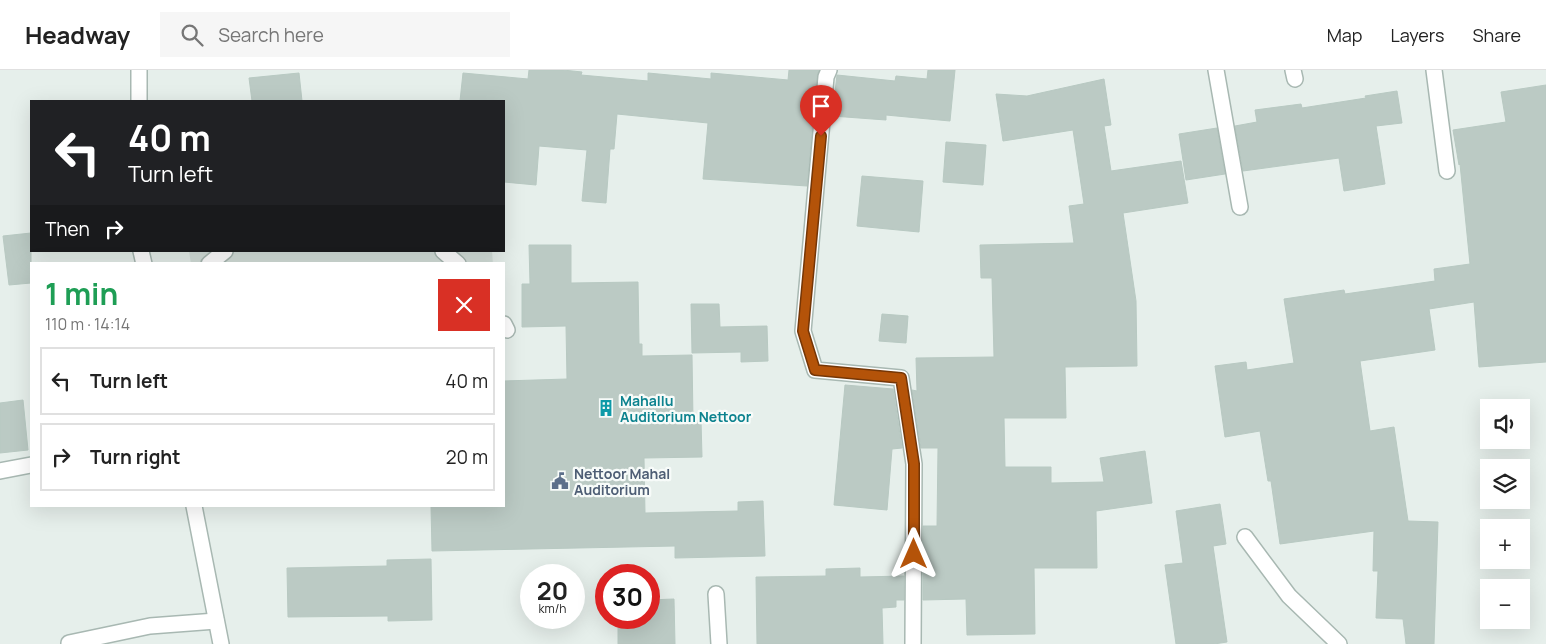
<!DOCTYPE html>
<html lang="en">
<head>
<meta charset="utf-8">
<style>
	:root { --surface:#fff; --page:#f6f6f6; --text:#222; --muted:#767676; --line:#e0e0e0 }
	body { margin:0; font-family:Manrope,sans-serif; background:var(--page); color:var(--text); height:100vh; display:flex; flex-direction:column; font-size:19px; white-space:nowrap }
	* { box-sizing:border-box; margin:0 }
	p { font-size:16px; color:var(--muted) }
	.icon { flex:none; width:28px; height:28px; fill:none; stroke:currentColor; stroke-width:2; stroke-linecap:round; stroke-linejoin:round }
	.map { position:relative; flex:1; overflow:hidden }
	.sheet { position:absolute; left:30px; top:192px; width:475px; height:245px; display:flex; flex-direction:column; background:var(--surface); border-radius:0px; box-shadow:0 5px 20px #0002 }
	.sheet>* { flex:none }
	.banner { position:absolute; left:30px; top:30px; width:475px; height:152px; border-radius:0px; box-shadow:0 5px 20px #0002; background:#202124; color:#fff; overflow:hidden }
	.fabs { position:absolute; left:1480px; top:329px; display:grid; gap:10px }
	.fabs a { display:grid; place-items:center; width:50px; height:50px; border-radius:0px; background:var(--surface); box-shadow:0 5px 20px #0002; font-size:25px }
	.speed { position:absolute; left:520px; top:494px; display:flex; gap:10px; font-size:25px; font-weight:700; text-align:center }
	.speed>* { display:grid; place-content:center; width:65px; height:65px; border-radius:50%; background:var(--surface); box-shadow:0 5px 20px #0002; line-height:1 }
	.speed small { font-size:12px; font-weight:400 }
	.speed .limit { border:8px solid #d22; background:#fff; color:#111 }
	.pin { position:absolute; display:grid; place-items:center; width:42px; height:42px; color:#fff; margin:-51px -21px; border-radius:50% 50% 50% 0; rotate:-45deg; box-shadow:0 0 5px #0007 }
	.pin .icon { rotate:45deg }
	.me { position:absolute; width:55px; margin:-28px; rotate:0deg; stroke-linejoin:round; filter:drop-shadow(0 0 4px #0008) }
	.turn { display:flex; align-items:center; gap:18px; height:105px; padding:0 15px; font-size:22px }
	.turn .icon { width:65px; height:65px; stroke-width:2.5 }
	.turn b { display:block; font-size:35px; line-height:42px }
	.then { display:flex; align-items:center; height:48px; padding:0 15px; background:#0003; gap:10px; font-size:19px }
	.round { display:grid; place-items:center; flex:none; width:52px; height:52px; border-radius:0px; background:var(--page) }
	.headline { display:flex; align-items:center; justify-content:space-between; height:85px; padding:0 15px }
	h1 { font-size:30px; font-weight:700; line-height:38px; color:#1e9e55 }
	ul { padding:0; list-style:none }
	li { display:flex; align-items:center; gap:15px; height:68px; margin:0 10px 8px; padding:0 5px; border:2px solid var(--line); border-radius:0px }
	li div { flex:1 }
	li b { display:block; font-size:19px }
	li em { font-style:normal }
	header { display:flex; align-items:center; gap:30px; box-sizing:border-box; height:70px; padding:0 25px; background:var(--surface); border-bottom:1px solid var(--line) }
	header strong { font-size:24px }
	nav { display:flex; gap:28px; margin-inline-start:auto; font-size:18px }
	.search { width:350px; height:45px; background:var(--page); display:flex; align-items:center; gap:12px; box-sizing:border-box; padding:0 18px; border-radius:0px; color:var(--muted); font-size:19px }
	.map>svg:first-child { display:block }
	.built { fill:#d4dfda }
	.building { fill:#bbcac4; stroke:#b8c9c2 }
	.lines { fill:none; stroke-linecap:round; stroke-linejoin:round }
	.service-casing { stroke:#a8b8b2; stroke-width:18 }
	.minor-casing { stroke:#a8b8b2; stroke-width:18 }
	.tertiary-casing { stroke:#a8b8b2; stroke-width:18 }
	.service { stroke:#fff; stroke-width:15 }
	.minor { stroke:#fff; stroke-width:15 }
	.tertiary { stroke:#fff; stroke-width:15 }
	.route-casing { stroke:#753606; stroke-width:12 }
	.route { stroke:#b45309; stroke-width:9 }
	.labels { text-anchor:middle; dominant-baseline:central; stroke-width:4.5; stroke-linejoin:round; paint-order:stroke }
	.culture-label { font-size:14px; font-weight:bold; fill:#0d838f; stroke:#f7fbf9; text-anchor:start }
	.service-label { font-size:14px; font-weight:bold; fill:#4e5e75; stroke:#f7fbf9; text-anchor:start }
</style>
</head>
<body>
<header>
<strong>Headway</strong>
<div class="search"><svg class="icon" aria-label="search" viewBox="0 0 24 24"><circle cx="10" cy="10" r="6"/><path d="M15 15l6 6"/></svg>Search here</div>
<nav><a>Map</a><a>Layers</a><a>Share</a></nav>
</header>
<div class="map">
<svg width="1546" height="574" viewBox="0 0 1546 574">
	<rect width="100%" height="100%" fill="#e6efeb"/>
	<path class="built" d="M189 181H492L493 194H191Z"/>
	<g class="building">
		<path d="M529 0H563L582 2 581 5 648 11V3L711 9V3L788 10 789 0H819L817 6 807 116 703 109 708 53 617 44 614 79H610L606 133 582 131 587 80 539 76 536 115 504 112V31H460L463 3 528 9Z"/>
		<path d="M928 0H955L950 51 886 45V50L832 46 837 5 895 11 896 6 927 9Z"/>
		<path d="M299 3 302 31H252L249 8Z"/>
		<path d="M1104 9 1111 55 1104 56 1111 101 1181 91 1188 133 1123 143 1136 231 1137 296 1065 297 1066 348H1004L1005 397H1051V413L1104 412 1100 388 1145 381 1152 433 1096 441 1097 498H1034L1035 564 967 565 966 529 923 530V456H937L938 378H921L912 320 917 321 916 288 994 287 992 208H981L980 175 1074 173 1069 136 1084 134 1073 60 1003 71 996 24 1027 26Z"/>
		<path d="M1546 15V292L1479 297 1474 232 1429 239 1435 280 1360 291 1370 361 1394 357 1408 451 1438 452 1434 574H1406L1403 549 1376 548 1378 501H1373L1374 461 1280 474 1271 411H1268L1260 361 1225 367 1215 296 1246 292 1247 300 1294 293 1284 229 1344 220 1345 224 1435 211 1434 199 1470 194 1460 94 1459 95 1453 60 1506 52 1501 22Z"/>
		<path d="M1397 21 1402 53 1376 56 1385 114 1344 121 1339 88 1243 101 1235 56 1257 52 1255 40 1301 34 1302 38 1366 28 1365 26Z"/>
		<path d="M1217 58 1225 104 1186 110 1179 64Z"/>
		<path d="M946 72 986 75 983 115 943 112Z"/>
		<path d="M862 106 923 111 919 162 857 156Z"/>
		<path d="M31 163V213L9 215 3 166Z"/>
		<path d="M529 175H571V213L638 212 639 274H642V286L692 285 693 351H701L702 387 644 388 645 443 738 441V432L763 431 765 486 675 488V476L432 481 431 436H504V311L567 309 566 256 522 257V214H530Z"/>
		<path d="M691 234H719L720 257 767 256 768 291 741 292V282L692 283Z"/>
		<path d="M882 244 908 246 906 273 879 271Z"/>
		<path d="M845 315 893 319 902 378 892 379 887 440 834 435Z"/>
		<path d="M23 330 28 380 0 383V333Z"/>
		<path d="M1220 434 1226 474 1213 476 1227 572 1214 574H1176L1165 495 1183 493 1176 441Z"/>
		<path d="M431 489 432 550 388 551V546L288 547 287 498 387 496V490Z"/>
		<path d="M860 498V507L904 506V530H896V537L882 538 883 574H757L756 507 826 506V499Z"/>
		<path d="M674 529 675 574H618V548H649V530Z"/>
	</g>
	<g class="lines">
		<g class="service-casing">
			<g id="service">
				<path d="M443 181 458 194"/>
				<path d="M209 194 225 181"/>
				<path d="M504 254 507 260"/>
			</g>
		</g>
		<g class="minor-casing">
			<g id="minor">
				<path d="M829 0 826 7 803 261 815 300 901 308 914 394 913 574"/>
				<path d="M1216 0 1240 137"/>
				<path d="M1293 0 1295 9"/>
				<path d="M1434 0 1447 101"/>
				<path d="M0 401 31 395"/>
				<path d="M1245 467 1289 526 1339 574"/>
				<path d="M716 524 719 574"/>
				<path d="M69 573 150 556 216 551"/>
			</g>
		</g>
		<g class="tertiary-casing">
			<g id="tertiary">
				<path d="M139 0V31"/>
				<path d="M141 181 144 194"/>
				<path d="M194 436 221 574"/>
			</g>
		</g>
		<use href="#service" class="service"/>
		<use href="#minor" class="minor"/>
		<use href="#tertiary" class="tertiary"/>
	</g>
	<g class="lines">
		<g class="route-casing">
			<path id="route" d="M821 66 803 261 815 300 901 308 914 394V484"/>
		</g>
		<use href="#route" class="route"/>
	</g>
	<defs>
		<g id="building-bare" transform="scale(1.35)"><path d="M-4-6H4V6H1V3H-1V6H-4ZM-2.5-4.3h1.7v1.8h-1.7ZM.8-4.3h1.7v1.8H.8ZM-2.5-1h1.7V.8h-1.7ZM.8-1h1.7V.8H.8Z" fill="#0f9aa8" stroke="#f7fbf9" stroke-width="2.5" paint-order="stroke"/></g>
		<g id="civic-bare" transform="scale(1.35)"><path d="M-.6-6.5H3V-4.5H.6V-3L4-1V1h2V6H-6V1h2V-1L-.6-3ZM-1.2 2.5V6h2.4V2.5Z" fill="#5c6f8a" stroke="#f7fbf9" stroke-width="2.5" paint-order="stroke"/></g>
	</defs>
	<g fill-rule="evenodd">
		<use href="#building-bare" x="606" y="338"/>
		<use href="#civic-bare" x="560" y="411"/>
	</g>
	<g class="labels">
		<g class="culture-label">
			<text x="620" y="330">Mahallu<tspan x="620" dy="16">Auditorium Nettoor</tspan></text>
		</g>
		<g class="service-label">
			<text x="574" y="403">Nettoor Mahal<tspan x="574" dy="16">Auditorium</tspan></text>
		</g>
	</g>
</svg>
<div class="fabs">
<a><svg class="icon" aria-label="sound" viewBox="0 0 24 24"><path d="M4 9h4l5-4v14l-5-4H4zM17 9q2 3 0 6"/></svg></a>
<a><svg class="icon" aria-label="layers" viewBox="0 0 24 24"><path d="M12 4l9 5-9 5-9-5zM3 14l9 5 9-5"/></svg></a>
<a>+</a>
<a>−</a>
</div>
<div class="speed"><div>20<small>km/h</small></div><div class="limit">30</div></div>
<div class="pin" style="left:821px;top:66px;background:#d93025"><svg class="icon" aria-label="arrive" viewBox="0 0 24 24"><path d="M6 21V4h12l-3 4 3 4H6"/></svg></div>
<svg class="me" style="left:914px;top:484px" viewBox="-20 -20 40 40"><path d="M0-17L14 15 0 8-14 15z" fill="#b45309" stroke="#fff" stroke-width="4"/></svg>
<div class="banner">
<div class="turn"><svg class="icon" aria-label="left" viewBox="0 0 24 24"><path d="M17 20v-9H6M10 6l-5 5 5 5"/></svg><div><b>40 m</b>Turn left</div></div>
<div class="then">Then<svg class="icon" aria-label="right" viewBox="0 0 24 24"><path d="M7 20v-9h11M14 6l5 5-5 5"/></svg></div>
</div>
<section class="sheet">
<div class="headline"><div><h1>1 min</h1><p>110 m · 14:14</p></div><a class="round" style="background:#d93025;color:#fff"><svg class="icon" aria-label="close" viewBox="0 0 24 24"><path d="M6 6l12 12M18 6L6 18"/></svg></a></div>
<ul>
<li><svg class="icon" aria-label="left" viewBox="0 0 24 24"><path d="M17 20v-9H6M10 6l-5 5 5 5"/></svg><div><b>Turn left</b></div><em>40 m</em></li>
<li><svg class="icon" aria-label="right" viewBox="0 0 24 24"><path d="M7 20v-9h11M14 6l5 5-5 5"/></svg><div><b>Turn right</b></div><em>20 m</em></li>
</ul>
</section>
</div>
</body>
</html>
